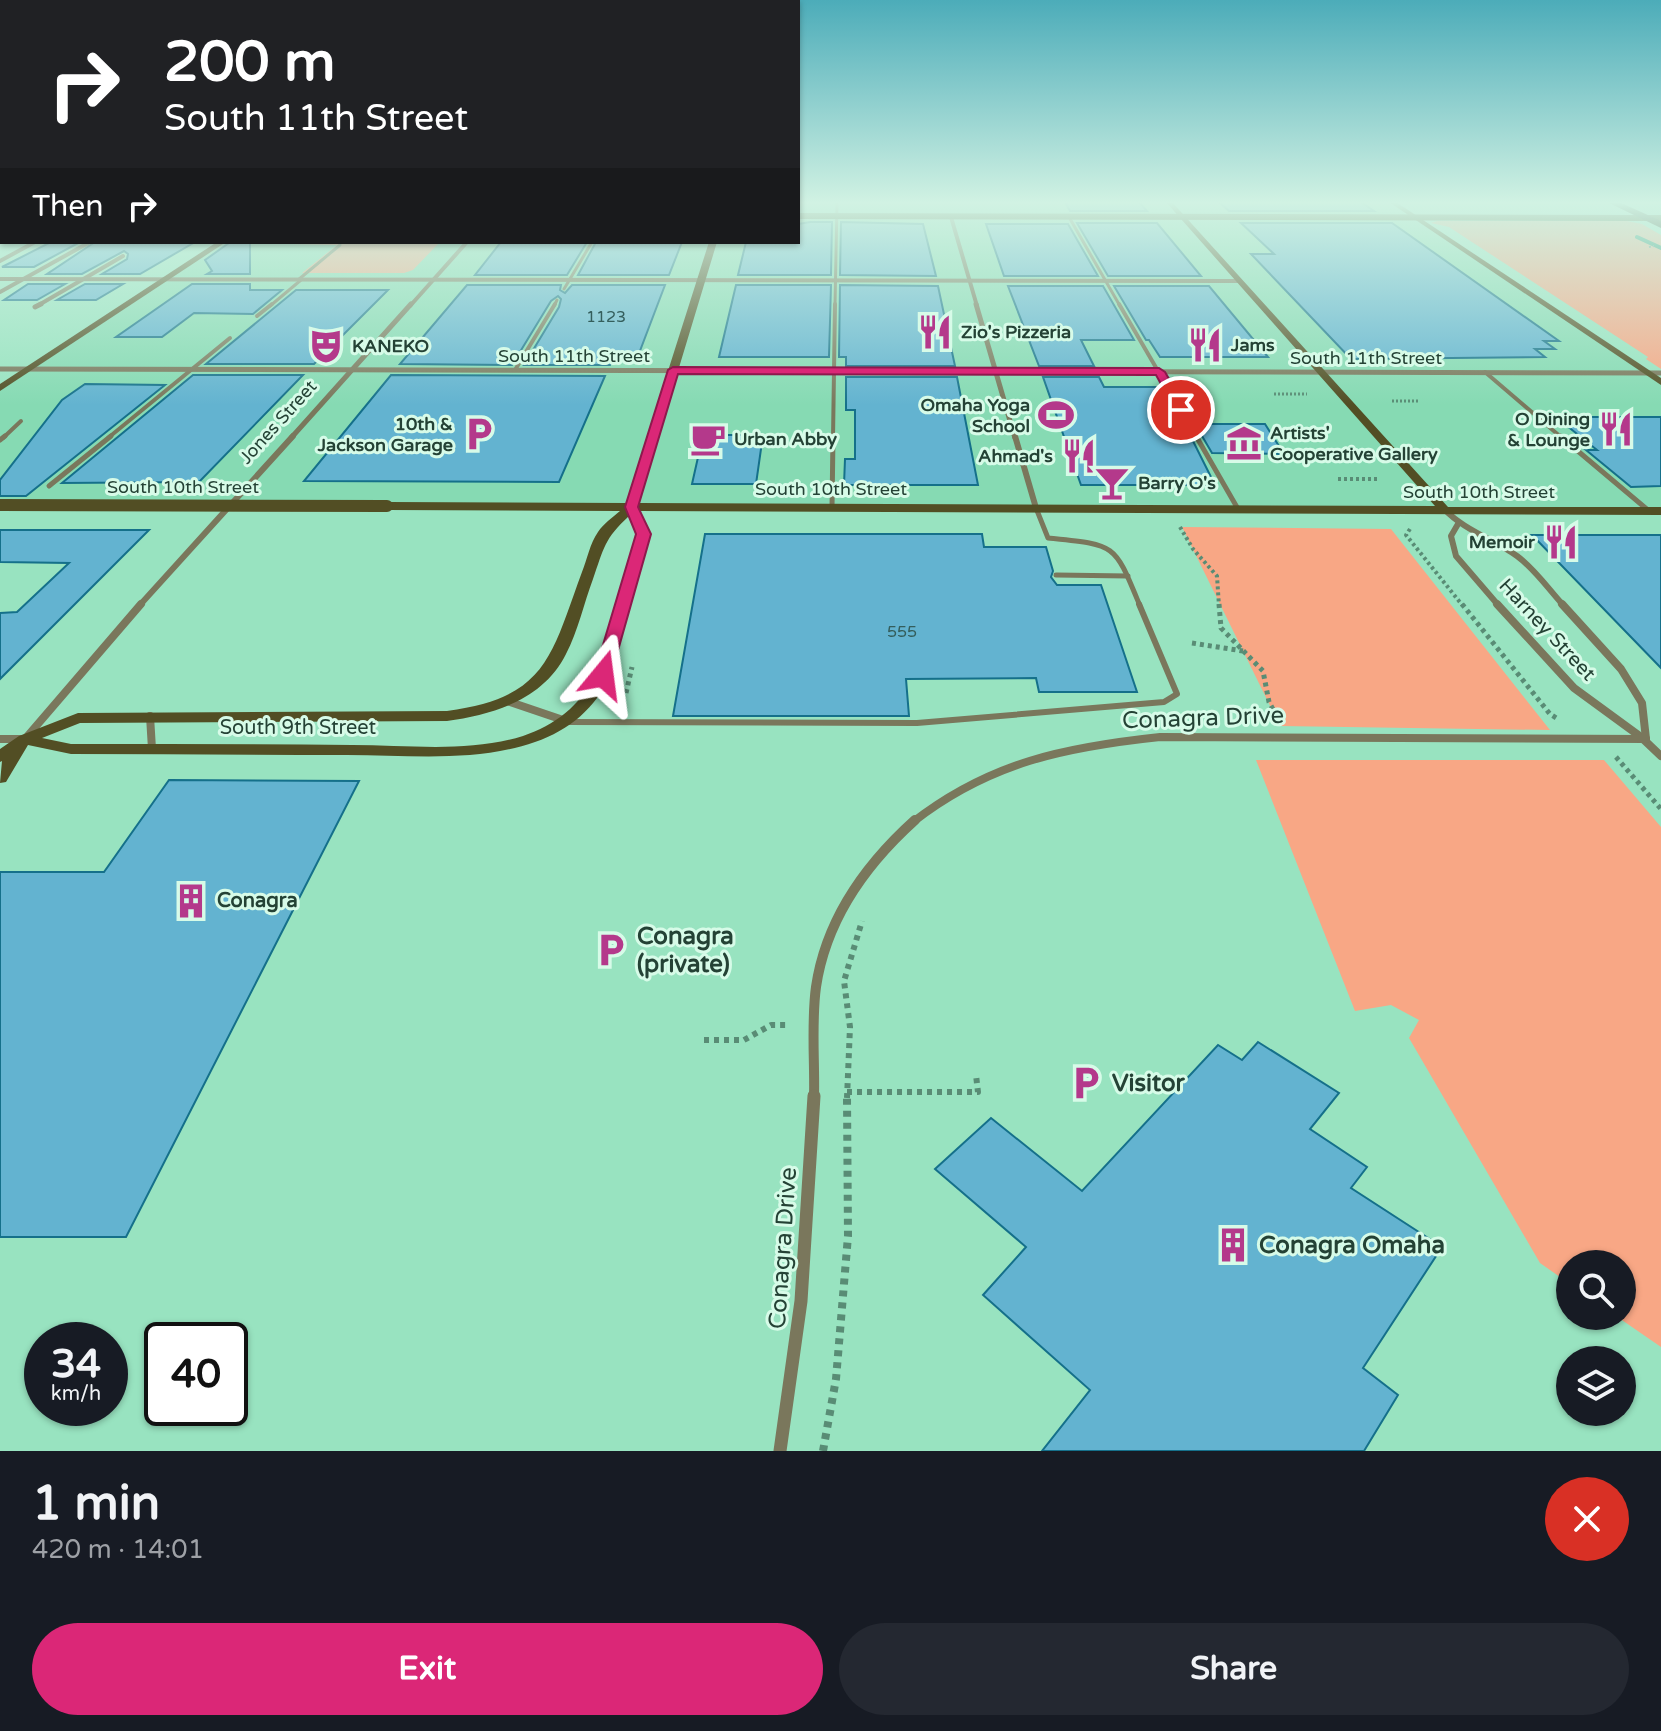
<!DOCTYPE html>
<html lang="en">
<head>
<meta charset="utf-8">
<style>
	:root { --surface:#171b24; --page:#242831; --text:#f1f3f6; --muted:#9ea1a6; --accent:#db2777 }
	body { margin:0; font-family:"Varela Round",sans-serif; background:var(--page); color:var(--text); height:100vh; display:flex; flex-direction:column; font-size:30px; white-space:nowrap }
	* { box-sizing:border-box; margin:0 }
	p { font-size:26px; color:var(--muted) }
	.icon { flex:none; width:44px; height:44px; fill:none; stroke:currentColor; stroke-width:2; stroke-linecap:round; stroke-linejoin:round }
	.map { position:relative; height:1451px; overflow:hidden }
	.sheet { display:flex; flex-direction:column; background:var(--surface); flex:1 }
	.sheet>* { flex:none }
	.banner { position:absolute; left:0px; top:0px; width:800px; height:244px; box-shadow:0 2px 6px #0004; background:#202124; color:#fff; overflow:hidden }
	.buttons { position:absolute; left:1556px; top:1250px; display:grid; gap:16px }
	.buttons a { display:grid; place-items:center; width:80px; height:80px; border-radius:50%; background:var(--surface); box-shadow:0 2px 6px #0004; font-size:40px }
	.speed { position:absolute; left:24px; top:1322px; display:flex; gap:16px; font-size:40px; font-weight:700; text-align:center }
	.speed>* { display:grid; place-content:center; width:104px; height:104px; border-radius:50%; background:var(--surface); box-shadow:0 2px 6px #0004; line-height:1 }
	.speed small { font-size:20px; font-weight:400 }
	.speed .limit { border:4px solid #111; border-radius:12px; background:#fff; color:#111 }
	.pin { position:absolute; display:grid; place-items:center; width:68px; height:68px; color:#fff; margin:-34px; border:4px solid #fff; border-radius:50%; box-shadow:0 2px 8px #0007 }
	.me { position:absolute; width:88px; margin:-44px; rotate:16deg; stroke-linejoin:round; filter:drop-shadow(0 0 6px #0008) }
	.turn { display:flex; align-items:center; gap:28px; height:168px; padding:0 32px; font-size:36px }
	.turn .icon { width:104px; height:104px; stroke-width:2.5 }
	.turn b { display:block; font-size:56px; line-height:68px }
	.then { display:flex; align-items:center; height:76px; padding:0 32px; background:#0003; gap:16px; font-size:30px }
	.round { display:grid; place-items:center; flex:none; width:84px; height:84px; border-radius:42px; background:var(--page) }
	.overview { display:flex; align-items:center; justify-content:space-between; height:136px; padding:0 32px }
	h1 { font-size:48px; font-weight:700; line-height:60px }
	.cta { display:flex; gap:16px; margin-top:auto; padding:16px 32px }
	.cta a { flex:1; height:92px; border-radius:48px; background:var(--accent); color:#fff; font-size:32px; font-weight:700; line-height:92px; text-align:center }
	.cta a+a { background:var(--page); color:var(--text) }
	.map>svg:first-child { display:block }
	.built { fill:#86dab3 }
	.green { fill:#f8a785 }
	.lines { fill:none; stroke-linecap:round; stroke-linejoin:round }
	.stream { stroke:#0c8460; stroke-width:4 }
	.building { fill:#63b3d0; stroke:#15708a; stroke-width:2 }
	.path-far5 { stroke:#598c75; stroke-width:2; stroke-dasharray:2 2; stroke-linecap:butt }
	.path-far4 { stroke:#598c75; stroke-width:3; stroke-dasharray:2 2; stroke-linecap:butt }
	.path-far3 { stroke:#598c75; stroke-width:4; stroke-dasharray:3 3; stroke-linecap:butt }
	.path-far2 { stroke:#598c75; stroke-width:5; stroke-dasharray:4 4; stroke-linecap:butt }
	.path-far1 { stroke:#598c75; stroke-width:6; stroke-dasharray:5 5; stroke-linecap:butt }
	.path { stroke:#598c75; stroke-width:8; stroke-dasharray:6 6; stroke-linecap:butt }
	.lane-far3 { stroke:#7a775c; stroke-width:3 }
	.lane-far2 { stroke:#7a775c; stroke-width:4 }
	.lane-far1 { stroke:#7a775c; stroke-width:5 }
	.lane { stroke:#7a775c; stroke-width:6 }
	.street-far5 { stroke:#7a775c; stroke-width:4 }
	.street-far4 { stroke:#7a775c; stroke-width:5 }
	.street-far3 { stroke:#7a775c; stroke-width:6 }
	.street-far2 { stroke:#7a775c; stroke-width:8 }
	.street-far1 { stroke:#7a775c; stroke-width:10 }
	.street { stroke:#7a775c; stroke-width:13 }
	.secondary { fill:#524e24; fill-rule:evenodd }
	.primary { fill:#353004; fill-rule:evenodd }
	.highway { fill:#1b1905; fill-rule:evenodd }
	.secondary-bridge { stroke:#524e24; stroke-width:12 }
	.route { fill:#db2777; stroke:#8e194d; stroke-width:2 }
	.labels { text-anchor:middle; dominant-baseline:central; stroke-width:6; stroke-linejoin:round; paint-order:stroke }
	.number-label { font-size:16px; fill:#345e5c }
	.far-poi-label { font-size:18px; font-weight:bold; fill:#244235; stroke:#d7fbe8; text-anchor:start }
	.far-street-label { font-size:18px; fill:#244235; stroke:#d7fbe8 }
	.street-label { font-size:20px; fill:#244235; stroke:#d7fbe8 }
	.poi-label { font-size:20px; font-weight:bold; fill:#244235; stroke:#d7fbe8; text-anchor:start }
	.near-street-label { font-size:24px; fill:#244235; stroke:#d7fbe8 }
	.near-poi-label { font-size:24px; font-weight:bold; fill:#244235; stroke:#d7fbe8; text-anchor:start }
</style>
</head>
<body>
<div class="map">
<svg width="1661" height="1451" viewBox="0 0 1661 1451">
	<rect width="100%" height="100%" fill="#98e3c0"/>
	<path class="built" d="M798 202H1392L1661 382V511L0 503V388L222 242H798Z"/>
	<g class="green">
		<path d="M1437 221H1627L1642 224 1661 235V369L1646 359 1648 357 1449 227 1431 223Z"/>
		<path d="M440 242 413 270 404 273H302L337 245 241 243Z"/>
		<path d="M1182 527 1391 529 1550 730 1280 726Z"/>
		<path d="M1256 760H1604L1661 827V1347L1616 1316H1622V1264H1570V1284L1540 1263 1409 1038 1419 1020 1391 1005 1355 1011Z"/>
	</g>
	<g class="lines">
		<path class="stream" d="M1637 237 1661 248"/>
	</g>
	<g class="building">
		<path d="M1065 202H1139L1147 211H1070Z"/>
		<path d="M1219 202H1361L1374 211H1229Z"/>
		<path d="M810 222H832L831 275H738L746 242H798V224Z"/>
		<path d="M841 222 923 224 936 276 840 275Z"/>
		<path d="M1077 223H1157L1201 276H1108Z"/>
		<path d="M1241 223H1392L1559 341H1544L1555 349H1535L1545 357 1351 359 1251 254H1274Z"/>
		<path d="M986 224H1068L1098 276H1004Z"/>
		<path d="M51 242H80L34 267H2Z"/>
		<path d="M95 242H195L140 274H102L127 259 128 254 124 251 82 274H47Z"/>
		<path d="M501 242H587L567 275H475Z"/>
		<path d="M596 242H682L669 275H578Z"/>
		<path d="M229 243H250V274H207L212 271 205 260Z"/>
		<path d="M28 284H65L37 300H4Z"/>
		<path d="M85 284H123L96 300H57Z"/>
		<path d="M192 284H250V290H282L253 314 194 313 162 337H116Z"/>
		<path d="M467 285H561L560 290 565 293 572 285H665L638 356H614L610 365H524L559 307 561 299 558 296 551 301 512 365 400 364Z"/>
		<path d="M736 285H831L829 357H719Z"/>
		<path d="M840 285 938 286 955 366H846V357H839Z"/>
		<path d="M1008 286H1103L1134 340H1081L1094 366H1039Z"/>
		<path d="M1114 286H1209L1268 357H1160L1149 340H1146Z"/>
		<path d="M296 290H388L314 364H206Z"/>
		<path d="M193 375H303L199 482 62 483Z"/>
		<path d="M391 375 605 376 559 482 304 481Z"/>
		<path d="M846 377H957L978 485H844L845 459H855V410H846Z"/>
		<path d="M1043 377H1099L1104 387H1159L1191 437 1215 485H1081Z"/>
		<path d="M85 384 165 385 26 496H0V480L62 400Z"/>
		<path d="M1556 417H1661V486L1631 487 1586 450H1597Z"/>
		<path d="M1195 424H1265L1284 454 1212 453Z"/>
		<path d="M703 435H763L756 484H692Z"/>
		<path d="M0 530H149L0 679V613L17 612 69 563 0 562Z"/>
		<path d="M705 534H982L984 547H1046L1053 571 1051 577 1057 585H1101L1137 692H1039L1036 678 906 679 909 716H673Z"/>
		<path d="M1532 535H1661V668Z"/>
		<path d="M169 780 359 781 126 1237H0V872H104Z"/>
		<path d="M1258 1042 1339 1093 1310 1129 1367 1167 1351 1188 1442 1247 1363 1368 1398 1395 1364 1451H1042L1090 1390 983 1295 1026 1247 935 1169 991 1118 1082 1191 1218 1045 1242 1060Z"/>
	</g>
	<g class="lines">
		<path class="path-far5" d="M1649 247 1654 246"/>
		<g class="path-far4">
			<path d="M1274 394H1307"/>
			<path d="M1392 401H1418"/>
		</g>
		<g class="path-far3">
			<path d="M1338 479H1378"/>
			<path d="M1180 527 1193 549 1217 576 1219 606"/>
			<path d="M1410 529 1406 535 1463 606"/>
		</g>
		<g class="path-far2">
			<path d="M1219 604 1221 628 1263 671 1269 702 1278 719"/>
			<path d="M1462 604 1550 714 1558 719"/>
			<path d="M1192 643 1243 651"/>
			<path d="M626 693 632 667"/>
			<path d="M1616 757 1661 809"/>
		</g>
		<g class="path-far1">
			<path d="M704 1040H744L771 1025H788"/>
			<path d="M847 1092H978L976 1075"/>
			<path d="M847 1098 850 1027 844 981 862 921"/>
		</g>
		<path class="path" d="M823 1451 836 1379 848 1236 847 1096"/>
		<g class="lane-far3">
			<path d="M1069 217 1120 306"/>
			<path d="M298 280 340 245"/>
			<path d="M564 289 592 242"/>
			<path d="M270 306 301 280"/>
			<path d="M554 306 557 300"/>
			<path d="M835 306 837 202"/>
		</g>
		<g class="lane-far2">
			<path d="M1119 304 1197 438"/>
			<path d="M257 316 272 304"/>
			<path d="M515 370 555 304"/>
			<path d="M1485 372 1562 438"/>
			<path d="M3 438 21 421"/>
			<path d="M108 438 230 338"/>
			<path d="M833 438 835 304"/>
		</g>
		<g class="lane-far1">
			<path d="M1196 436 1238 509"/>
			<path d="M1560 436 1649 511"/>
			<path d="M0 440 5 436"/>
			<path d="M49 486 111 436"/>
			<path d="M832 508 833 436"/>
			<path d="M1036 508 1048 538C1117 545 1114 543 1140 606"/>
			<path d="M1056 575 1128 576"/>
		</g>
		<path class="lane" d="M567 722 917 723 1164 702 1177 694 1139 604"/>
		<g class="street-far5">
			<path d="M951 217 977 306"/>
			<path d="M0 261 35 242"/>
			<path d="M0 279 1240 281"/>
			<path d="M0 292 90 242"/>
			<path d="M37 306 123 256"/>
			<path d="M410 306 467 242"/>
		</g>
		<g class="street-far4">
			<path d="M976 304 1015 438"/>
			<path d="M35 307 41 304"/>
			<path d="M0 369 1661 373"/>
			<path d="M291 438 411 304"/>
		</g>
		<g class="street-far3">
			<path d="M1015 436 1036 508"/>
			<path d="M1444 509C1464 530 1493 539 1517 556 1535 569 1549 590 1564 606"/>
			<path d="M1458 524 1451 536 1456 556 1499 606"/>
			<path d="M139 606 293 436"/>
		</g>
		<g class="street-far2">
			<path d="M1497 604 1574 688 1641 737 1661 756"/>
			<path d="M1562 604 1621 669 1642 703 1646 739"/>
			<path d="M510 702 566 721"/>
			<path d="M150 716 152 749"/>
			<path d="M0 739H25L141 604"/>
			<path d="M913 822C990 762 1066 747 1160 737L1646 739"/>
		</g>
		<path class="street-far1" d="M814 1098C815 1062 811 1023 816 987 826 919 865 865 915 820"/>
		<path class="street" d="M780 1451 801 1301 814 1096"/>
		<g class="secondary">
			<path d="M1166 202H1172L1448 507H1661V515L639 511 649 534 611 675C595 708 570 730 535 742 475 763 409 755 347 755 255 755 163 754 71 754L28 745 6 782 0 783 2 761 0 762V749L19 736 78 713 447 711C547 698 551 656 582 572 587 560 590 543 598 532 603 524 613 517 620 511L387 510 381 506 387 502 626 503 709 242H717L638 503 1435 506ZM629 516 637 534 595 675C580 706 555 725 523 736 469 753 408 745 352 745 259 744 165 744 71 744L42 738 80 723 447 721C494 714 543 700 566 654 578 631 584 603 593 579 604 548 604 539 629 516Z"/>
			<path d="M1389 202H1396L1661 378V385Z"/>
			<path d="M217 242H226L0 391V384Z"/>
		</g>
		<path class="primary" d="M798 213 1661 215V221L798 219Z"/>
		<path class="highway" d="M1607 202H1619L1661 221V228Z"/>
		<path class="secondary-bridge" d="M0 505 387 506"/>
	</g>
	<linearGradient id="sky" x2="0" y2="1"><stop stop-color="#4cacb9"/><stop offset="0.5" stop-color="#d1f2e3"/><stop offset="1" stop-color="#d1f2e3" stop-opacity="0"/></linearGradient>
	<rect width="1661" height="405" fill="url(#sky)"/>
	<path class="route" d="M673 367 1159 368 1165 372 1187 410 1177 413 1156 375 678 374 638 507 651 534 611 675 603 680 594 675 636 534 625 507 668 370Z"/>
	<defs>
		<g id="restaurant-bare" transform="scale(2.76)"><path d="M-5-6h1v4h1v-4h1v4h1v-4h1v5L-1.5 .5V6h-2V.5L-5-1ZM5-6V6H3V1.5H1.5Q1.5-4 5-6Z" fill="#b4398b" stroke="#d7fbe8" stroke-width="2.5" paint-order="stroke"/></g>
		<g id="theatre-bare" transform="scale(2.76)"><path d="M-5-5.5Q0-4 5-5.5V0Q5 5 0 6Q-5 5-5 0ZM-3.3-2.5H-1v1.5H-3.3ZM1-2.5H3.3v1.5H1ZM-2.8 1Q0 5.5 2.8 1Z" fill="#b4398b" stroke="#d7fbe8" stroke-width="2.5" paint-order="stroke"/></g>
		<g id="stadium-bare" transform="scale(2.76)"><path d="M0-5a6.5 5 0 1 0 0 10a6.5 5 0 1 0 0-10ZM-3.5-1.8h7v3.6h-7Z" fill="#b4398b" stroke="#d7fbe8" stroke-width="2.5" paint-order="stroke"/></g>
		<g id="parking-bare" transform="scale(2.76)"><path d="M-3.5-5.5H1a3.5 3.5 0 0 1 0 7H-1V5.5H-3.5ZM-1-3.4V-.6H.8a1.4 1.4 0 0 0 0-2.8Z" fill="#b4398b" stroke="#d7fbe8" stroke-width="2.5" paint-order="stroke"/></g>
		<g id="cafe-bare" transform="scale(2.76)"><path d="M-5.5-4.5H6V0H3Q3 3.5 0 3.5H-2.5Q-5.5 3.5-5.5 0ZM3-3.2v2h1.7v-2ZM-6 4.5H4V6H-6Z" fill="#b4398b" stroke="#d7fbe8" stroke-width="2.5" paint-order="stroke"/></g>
		<g id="museum-bare" transform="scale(2.76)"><path d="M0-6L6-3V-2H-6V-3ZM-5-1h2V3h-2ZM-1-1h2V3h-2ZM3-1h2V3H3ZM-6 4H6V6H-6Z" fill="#b4398b" stroke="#d7fbe8" stroke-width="2.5" paint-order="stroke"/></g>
		<g id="bar-bare" transform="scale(2.76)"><path d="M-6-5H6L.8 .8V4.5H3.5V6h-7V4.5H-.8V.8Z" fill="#b4398b" stroke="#d7fbe8" stroke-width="2.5" paint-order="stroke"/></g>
		<g id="building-bare" transform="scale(2.76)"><path d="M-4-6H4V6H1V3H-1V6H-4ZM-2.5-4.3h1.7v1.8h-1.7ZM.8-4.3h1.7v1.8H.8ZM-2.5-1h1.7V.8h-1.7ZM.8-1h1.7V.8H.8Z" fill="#b4398b" stroke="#d7fbe8" stroke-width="2.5" paint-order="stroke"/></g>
	</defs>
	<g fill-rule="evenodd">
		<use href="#restaurant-bare" x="935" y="332"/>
		<use href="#restaurant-bare" x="1205" y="345"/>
		<use href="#theatre-bare" x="326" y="346"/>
		<use href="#stadium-bare" x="1056" y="415"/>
		<use href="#restaurant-bare" x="1616" y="429"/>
		<use href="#parking-bare" x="479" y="434"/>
		<use href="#cafe-bare" x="708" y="439"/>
		<use href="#museum-bare" x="1244" y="443"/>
		<use href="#restaurant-bare" x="1079" y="456"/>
		<use href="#bar-bare" x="1112" y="483"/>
		<use href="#restaurant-bare" x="1561" y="542"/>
		<use href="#building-bare" x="191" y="901"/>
		<use href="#parking-bare" x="611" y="950"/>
		<use href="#parking-bare" x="1086" y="1083"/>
		<use href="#building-bare" x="1233" y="1245"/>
	</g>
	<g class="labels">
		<g class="number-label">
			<text x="606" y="317">1123</text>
			<text x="902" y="632">555</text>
		</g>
		<g class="far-poi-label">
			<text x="961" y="332">Zio's Pizzeria</text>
			<text x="1231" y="345">Jams</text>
			<text x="352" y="346">KANEKO</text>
			<text x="1030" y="405" text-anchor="end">Omaha Yoga<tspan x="1030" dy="21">School</tspan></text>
			<text x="1590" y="419" text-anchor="end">O Dining<tspan x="1590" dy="21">&amp; Lounge</tspan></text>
			<text x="453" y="424" text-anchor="end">10th &amp;<tspan x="453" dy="21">Jackson Garage</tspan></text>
			<text x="1270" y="433">Artists'<tspan x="1270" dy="21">Cooperative Gallery</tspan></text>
			<text x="734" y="439">Urban Abby</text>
			<text x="1053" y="456" text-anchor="end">Ahmad's</text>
			<text x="1138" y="483">Barry O's</text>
			<text x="1535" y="542" text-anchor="end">Memoir</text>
		</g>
		<g class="far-street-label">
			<text x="574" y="356">South 11th Street</text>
			<text x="1366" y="358">South 11th Street</text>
			<text transform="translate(278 422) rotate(-48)">Jones Street</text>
			<text x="183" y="487">South 10th Street</text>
			<text x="831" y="489">South 10th Street</text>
			<text x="1479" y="492">South 10th Street</text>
		</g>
		<g class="street-label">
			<text transform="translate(1547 630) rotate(47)">Harney Street</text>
			<text x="298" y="728">South 9th Street</text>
		</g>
		<g class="poi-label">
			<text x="217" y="901">Conagra</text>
		</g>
		<g class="near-street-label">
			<text transform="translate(1203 718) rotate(-2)">Conagra Drive</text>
			<text transform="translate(783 1248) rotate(-86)">Conagra Drive</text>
		</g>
		<g class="near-poi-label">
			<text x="637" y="936">Conagra<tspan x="637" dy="28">(private)</tspan></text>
			<text x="1112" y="1083">Visitor</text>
			<text x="1259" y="1245">Conagra Omaha</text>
		</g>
	</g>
</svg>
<div class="buttons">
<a><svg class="icon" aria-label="search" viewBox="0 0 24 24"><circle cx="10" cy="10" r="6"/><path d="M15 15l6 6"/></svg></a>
<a><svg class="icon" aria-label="layers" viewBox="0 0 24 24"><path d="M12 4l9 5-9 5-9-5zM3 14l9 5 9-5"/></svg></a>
</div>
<div class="speed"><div>34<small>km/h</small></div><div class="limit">40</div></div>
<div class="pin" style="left:1181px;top:410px;background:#d93025"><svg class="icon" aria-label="arrive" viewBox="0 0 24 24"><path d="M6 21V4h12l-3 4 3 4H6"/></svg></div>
<svg class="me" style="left:603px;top:675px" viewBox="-20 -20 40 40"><path d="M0-17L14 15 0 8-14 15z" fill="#db2777" stroke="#fff" stroke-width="4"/></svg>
<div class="banner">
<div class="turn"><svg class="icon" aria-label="right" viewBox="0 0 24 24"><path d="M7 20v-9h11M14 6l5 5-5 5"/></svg><div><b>200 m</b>South 11th Street</div></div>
<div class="then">Then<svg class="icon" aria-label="right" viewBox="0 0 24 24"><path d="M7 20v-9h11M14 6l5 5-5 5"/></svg></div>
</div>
</div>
<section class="sheet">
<div class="overview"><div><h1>1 min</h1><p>420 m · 14:01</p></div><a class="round" style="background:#d93025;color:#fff"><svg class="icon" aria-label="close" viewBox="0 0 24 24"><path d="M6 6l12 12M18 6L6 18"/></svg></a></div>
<div class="cta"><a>Exit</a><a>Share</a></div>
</section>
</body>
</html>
